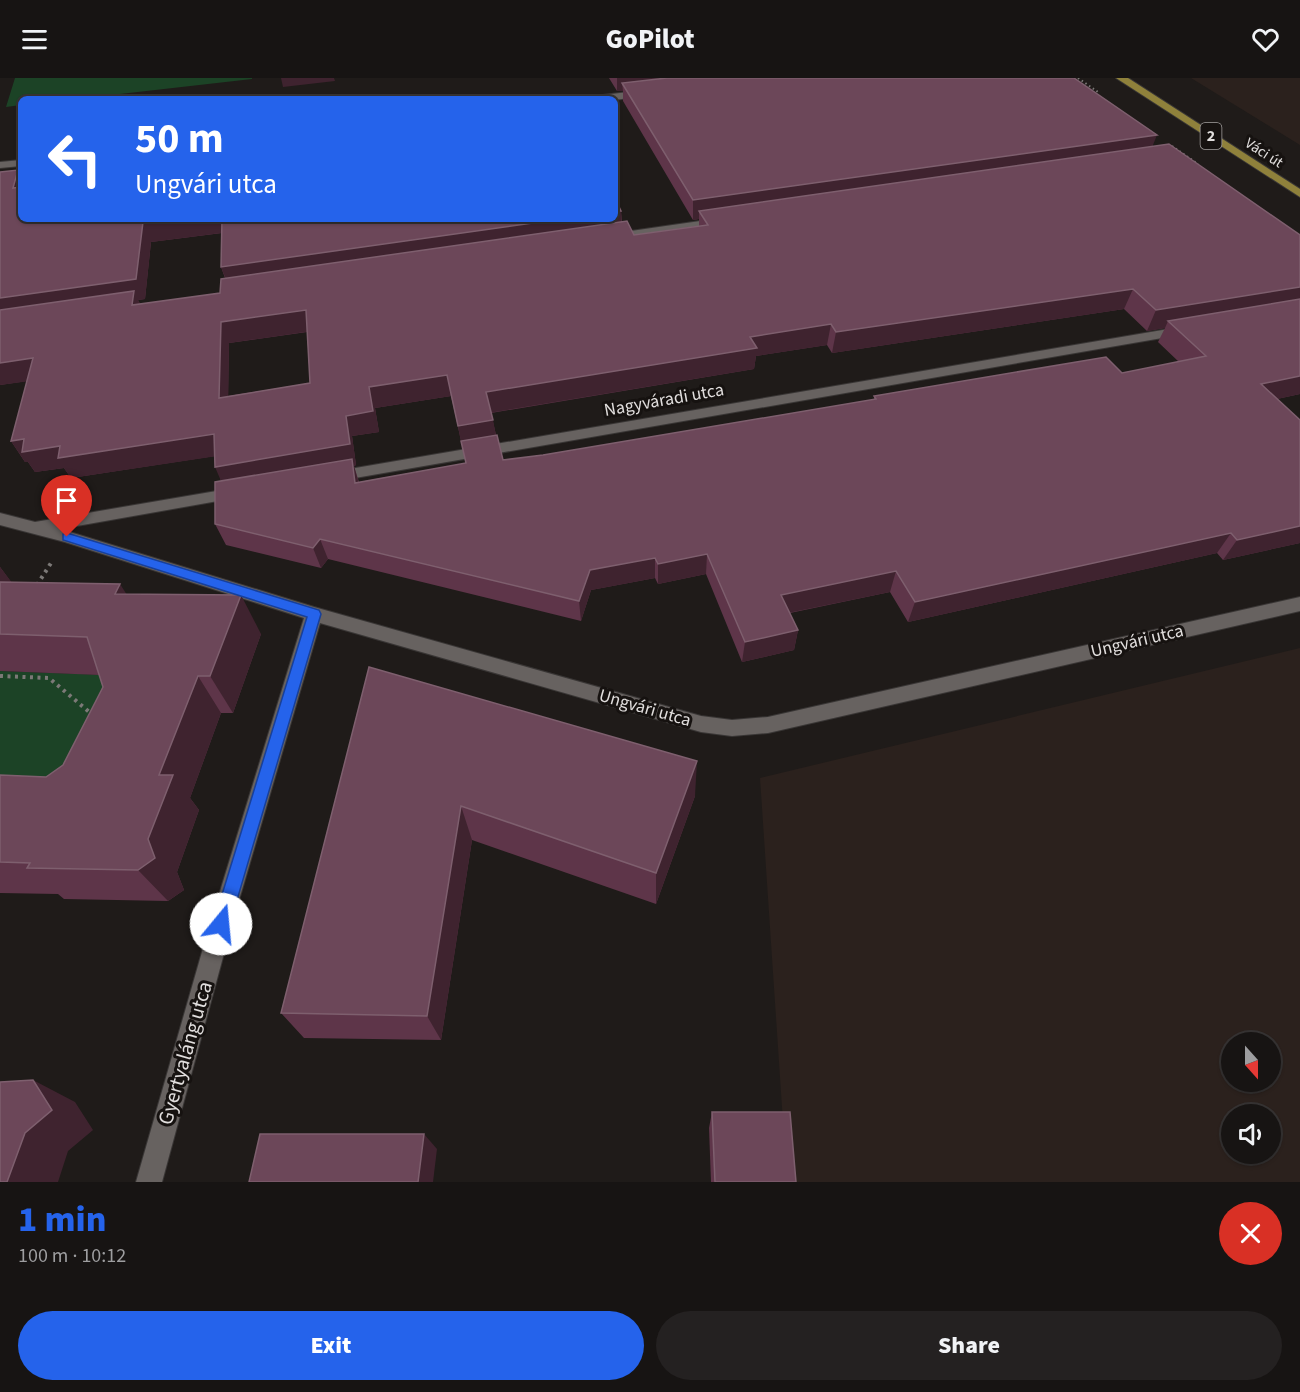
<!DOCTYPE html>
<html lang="en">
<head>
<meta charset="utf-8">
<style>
	:root { --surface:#171413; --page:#242121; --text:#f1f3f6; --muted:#9e9ea0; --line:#363333; --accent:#2563eb }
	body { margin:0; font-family:"Source Sans 3",sans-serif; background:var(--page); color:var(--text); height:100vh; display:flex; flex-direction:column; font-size:22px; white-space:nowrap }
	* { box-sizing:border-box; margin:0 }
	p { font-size:20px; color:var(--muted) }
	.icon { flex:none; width:33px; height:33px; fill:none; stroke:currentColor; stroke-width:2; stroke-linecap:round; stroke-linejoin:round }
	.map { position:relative; height:1104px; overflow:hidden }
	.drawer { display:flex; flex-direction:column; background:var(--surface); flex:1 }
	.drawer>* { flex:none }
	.banner { position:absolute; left:18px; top:18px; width:600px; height:126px; border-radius:9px; box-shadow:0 2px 4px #0004,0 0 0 2px var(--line); background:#2563eb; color:#fff; overflow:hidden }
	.needle { width:39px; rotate:159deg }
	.tools { position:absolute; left:1221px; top:954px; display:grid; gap:12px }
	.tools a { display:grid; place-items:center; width:60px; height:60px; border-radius:50%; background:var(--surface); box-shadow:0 2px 4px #0004,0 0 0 2px var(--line); font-size:30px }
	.pin { position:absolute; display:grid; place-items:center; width:51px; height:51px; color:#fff; margin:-62px -26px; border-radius:50% 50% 50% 0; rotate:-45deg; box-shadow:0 0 6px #0007 }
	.pin .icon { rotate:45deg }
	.me { position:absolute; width:66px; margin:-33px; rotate:17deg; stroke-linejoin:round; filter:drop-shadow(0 0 4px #0008) }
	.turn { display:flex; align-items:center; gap:21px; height:126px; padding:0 18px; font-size:27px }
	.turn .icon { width:78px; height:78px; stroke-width:2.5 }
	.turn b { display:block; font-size:42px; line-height:51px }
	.round { display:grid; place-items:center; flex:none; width:63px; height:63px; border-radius:32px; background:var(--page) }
	.head { display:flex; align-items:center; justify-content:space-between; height:102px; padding:0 18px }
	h1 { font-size:36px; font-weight:800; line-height:45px; color:var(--accent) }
	.button { display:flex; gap:12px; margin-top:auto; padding:12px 18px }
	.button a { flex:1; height:69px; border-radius:36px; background:var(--accent); color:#fff; font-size:24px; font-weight:800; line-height:69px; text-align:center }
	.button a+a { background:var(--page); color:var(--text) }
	header { display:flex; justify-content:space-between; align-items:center; height:78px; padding:0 18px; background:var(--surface); font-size:27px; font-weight:800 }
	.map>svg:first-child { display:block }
	.built { fill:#2b211d; fill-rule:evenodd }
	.green { fill:#1c4326 }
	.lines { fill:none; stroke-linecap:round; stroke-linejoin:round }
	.street-casing { stroke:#393635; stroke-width:2 }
	.primary-casing { stroke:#393635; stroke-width:2 }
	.path-far1 { stroke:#7c7977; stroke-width:2; stroke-dasharray:1.5 3; stroke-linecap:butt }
	.path { stroke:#7c7977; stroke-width:4; stroke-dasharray:3 4.5; stroke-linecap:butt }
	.street { fill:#676260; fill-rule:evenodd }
	.primary { fill:#8f813b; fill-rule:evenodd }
	.wall { fill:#5e3549; fill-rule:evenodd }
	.shaded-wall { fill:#3f232f }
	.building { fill:#6c4759; stroke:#7e5f6e; stroke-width:1.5; fill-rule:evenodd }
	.route { fill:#2563eb; stroke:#184099; stroke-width:1.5 }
	.labels { text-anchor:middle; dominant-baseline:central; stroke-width:6; stroke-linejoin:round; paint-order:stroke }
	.far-street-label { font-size:15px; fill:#e1dedd; stroke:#161210 }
	.shield { fill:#161210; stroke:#a4a1a0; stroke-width:1.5 }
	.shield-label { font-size:16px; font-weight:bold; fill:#e1dedd }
	.street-label { font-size:18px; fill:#e1dedd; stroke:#161210 }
	.near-street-label { font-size:21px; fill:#e1dedd; stroke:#161210 }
</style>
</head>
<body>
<header><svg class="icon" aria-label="menu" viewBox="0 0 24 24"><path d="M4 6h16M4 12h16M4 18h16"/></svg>GoPilot<svg class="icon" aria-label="heart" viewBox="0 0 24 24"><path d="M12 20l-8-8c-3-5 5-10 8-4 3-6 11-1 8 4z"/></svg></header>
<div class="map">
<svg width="1300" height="1104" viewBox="0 0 1300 1104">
	<rect width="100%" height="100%" fill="#1f1b19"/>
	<g class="built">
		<path d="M1191 0H1300V67Z"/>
		<path d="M1300 570V1104H787L760 700ZM1232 964H1270V1004H1232ZM1232 1036H1270V1076H1232Z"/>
	</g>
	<g class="green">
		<path d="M15 0H252V1L76 21H21V27L6 29Z"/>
		<path d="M0 593 132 598 95 722 0 731Z"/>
	</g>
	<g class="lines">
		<g class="street-casing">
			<g id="street">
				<path d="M646 12 651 15 649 17 615 22 589 21 594 18Z"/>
				<path d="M21 82V88L0 90V84Z"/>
				<path d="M721 140 727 144 725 146 624 162 618 158 624 154Z"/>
				<path d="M1186 248 1191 249V255L332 404 324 399 332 394Z"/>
				<path d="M240 409 248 414 246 418 60 451 314 529 701 638 732 642 768 639 1300 519V533L768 655 732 658 701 654 320 545 232 846 162 1104H136L210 846 304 540 65 464 0 447V435L35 444Z"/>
			</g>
		</g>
		<g class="primary-casing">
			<path id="primary" d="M1116 0H1128L1300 111V119Z"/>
		</g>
		<g class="path-far1">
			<path d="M1078 0 1098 14"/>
			<path d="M1172 68 1198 86"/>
		</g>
		<g class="path">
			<path d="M37 507 51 485"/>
			<path d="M0 598 49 600 94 638"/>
		</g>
		<use href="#street" class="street"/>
		<use href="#primary" class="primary"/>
	</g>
	<g class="wall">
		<path d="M609 0H1074L1153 68 1300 316 1277 321 1300 342V465L1223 482 1217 475 908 544 890 514 790 535 798 552 794 572 742 584 706 496 658 506 655 500 591 512 581 543 328 481 321 490 226 467 215 446 221 403 215 378 71 400 64 390 35 394 28 384H25L11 363 27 303 0 307 18 92 21 98V141L621 133 622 144 634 157 699 148V141L693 142 623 23V13H617ZM222 155 221 189 225 200 220 215 140 226 138 222 145 221 151 164ZM1124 231 1147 253 1165 250 1158 264 1179 284 1122 295 874 318V322L543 377 503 382 496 357 491 335 754 291 756 278 827 267 832 275ZM307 254 310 305 228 318 229 265ZM451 318 466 385 359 404 354 388 356 387 352 358 379 354 375 330Z"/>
		<path d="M0 489 11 504 127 516 261 556 233 635H221L190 720 199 732 177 794 184 812 168 823 64 821 58 816 0 815V697L46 699 63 687 103 609 99 597 0 593Z"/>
		<path d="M369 589 695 718 656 826 472 762 441 962 304 960 281 935Z"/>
		<path d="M712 1034 796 1104H711L709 1050Z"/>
	</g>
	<g class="shaded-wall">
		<path d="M281 0H334L335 3 283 9Z"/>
		<path d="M617 0H736L622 5 623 13H617Z"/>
		<path d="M1157 57 1149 77 699 133V141L693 142V122Z"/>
		<path d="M18 92 21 98V126L13 110Z"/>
		<path d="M615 133H621L622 152 229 209 221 189 561 141H615Z"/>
		<path d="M166 141H225L229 154 151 164 145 221 138 222 144 233 0 242V220L143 144Z"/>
		<path d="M1300 209V228L1168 243 1165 250 1147 253 1156 232Z"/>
		<path d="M1133 211 1124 231 832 275 836 254Z"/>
		<path d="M306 232 312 253 229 265 228 340 219 320 221 244Z"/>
		<path d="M831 246 827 267 756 278 754 291 489 335 486 314 750 259Z"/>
		<path d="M33 280 45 301 0 307V285Z"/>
		<path d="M447 297 451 318 375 330 379 354 352 358 356 387 354 388 358 402 362 426 224 410 215 389 346 338 369 309Z"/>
		<path d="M1300 298V316L1249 327 1261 306Z"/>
		<path d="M493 342 497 363 462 369 458 348Z"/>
		<path d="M214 356 224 377 71 400 64 390 35 394 28 384H25L11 363 24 361Z"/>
		<path d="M1300 448V465L1223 482 1237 462Z"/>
		<path d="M1231 455 1217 475 908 544 915 524Z"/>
		<path d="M320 461 328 481 321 490 313 470Z"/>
		<path d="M707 476 706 496 658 506V486Z"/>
		<path d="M655 480V500L591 512 581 543 579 523 590 492Z"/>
		<path d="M0 489 19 514 0 549Z"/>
		<path d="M896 493 890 514 778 537 781 517Z"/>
		<path d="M120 506 145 545 115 516Z"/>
		<path d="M241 517 261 556 233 635 210 598Z"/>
		<path d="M798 552 794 572 742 584 745 564Z"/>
		<path d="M198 598 221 635 190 720 199 732 177 794 184 812 168 823 138 792 148 761 159 697Z"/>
		<path d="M697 683 695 718 656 826V795Z"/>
		<path d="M461 728 472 762 441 962 427 938Z"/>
		<path d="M33 1002 75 1024 93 1052 68 1073 58 1104H7Z"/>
		<path d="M424 1056 437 1071 433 1104H418Z"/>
	</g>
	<g class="building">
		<path d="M667 0H1074L1157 57 693 122 622 5Z"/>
		<path d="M1169 66 1300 157V209L1156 232 1133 211 836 254 831 246 750 259 757 270 486 314 493 342 458 348 447 297 369 309 373 333 346 338 350 366 215 389 214 356 58 380 60 368 22 374 24 361 11 363 33 280 0 285V232L134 213 132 227 220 215 221 201 627 143 634 157 708 147 699 133ZM306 232 310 305 219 320 221 244Z"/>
		<path d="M18 92 13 110 21 109V141H166L143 144 136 201 0 220V94Z"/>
		<path d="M615 120 621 133H615Z"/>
		<path d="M222 141H561L221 189Z"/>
		<path d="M1300 221V298L1261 306 1300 342V448L1237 462 1231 455 915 524 896 493 781 517 798 552 745 564 707 476 658 486 655 480 590 492 579 523 320 461 313 470 215 446V404L352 381 355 405 466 385 461 363 497 357 503 382 543 377 876 321 874 318 1106 279 1122 295 1206 278 1168 243Z"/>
		<path d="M0 504 120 506 115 516 241 517 210 598H198L159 697H173L148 761 155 780 138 792 27 790 30 785 0 784V697L46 699 63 687 103 609 87 559 0 556Z"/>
		<path d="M369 589 697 683 656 795 461 728 427 938 281 935Z"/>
		<path d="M33 1002 52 1032 25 1055 7 1104H0V1004Z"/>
		<path d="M712 1034H790L796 1104H715Z"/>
		<path d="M260 1056H424L418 1104H249Z"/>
	</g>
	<path class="route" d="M67 455 319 532 321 536 230 846 227 852 221 854 215 852 213 846 307 539 63 462V456Z"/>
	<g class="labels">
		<g class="far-street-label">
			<text transform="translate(1264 75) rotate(33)">Váci út</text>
		</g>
		<rect class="shield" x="1200.5" y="45" width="21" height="26" rx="4.5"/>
		<g class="shield-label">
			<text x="1211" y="58">2</text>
		</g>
		<g class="street-label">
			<text transform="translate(664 322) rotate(-10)">Nagyváradi utca</text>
			<text transform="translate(1137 563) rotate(-13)">Ungvári utca</text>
			<text transform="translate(645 630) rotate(16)">Ungvári utca</text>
		</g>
		<g class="near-street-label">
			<text transform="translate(185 975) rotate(-74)">Gyertyaláng utca</text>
		</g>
	</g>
</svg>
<div class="tools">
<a><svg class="needle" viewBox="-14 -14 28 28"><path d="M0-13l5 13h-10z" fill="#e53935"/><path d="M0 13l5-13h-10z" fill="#9e9ea0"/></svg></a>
<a><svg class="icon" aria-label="sound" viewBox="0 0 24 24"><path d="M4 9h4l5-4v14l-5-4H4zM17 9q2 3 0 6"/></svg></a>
</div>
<div class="pin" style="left:67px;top:459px;background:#d93025"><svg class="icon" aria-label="arrive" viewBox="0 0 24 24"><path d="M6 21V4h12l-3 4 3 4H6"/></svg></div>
<svg class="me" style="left:221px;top:846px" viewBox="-20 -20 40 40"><circle r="19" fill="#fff"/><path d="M0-13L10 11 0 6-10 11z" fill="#2563eb"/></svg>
<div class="banner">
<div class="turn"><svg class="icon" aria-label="left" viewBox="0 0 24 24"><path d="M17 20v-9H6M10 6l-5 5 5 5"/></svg><div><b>50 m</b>Ungvári utca</div></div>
</div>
</div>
<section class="drawer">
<div class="head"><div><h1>1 min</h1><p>100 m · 10:12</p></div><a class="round" style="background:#d93025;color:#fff"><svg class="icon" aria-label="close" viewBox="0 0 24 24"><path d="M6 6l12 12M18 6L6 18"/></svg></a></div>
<div class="button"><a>Exit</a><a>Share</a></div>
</section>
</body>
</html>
